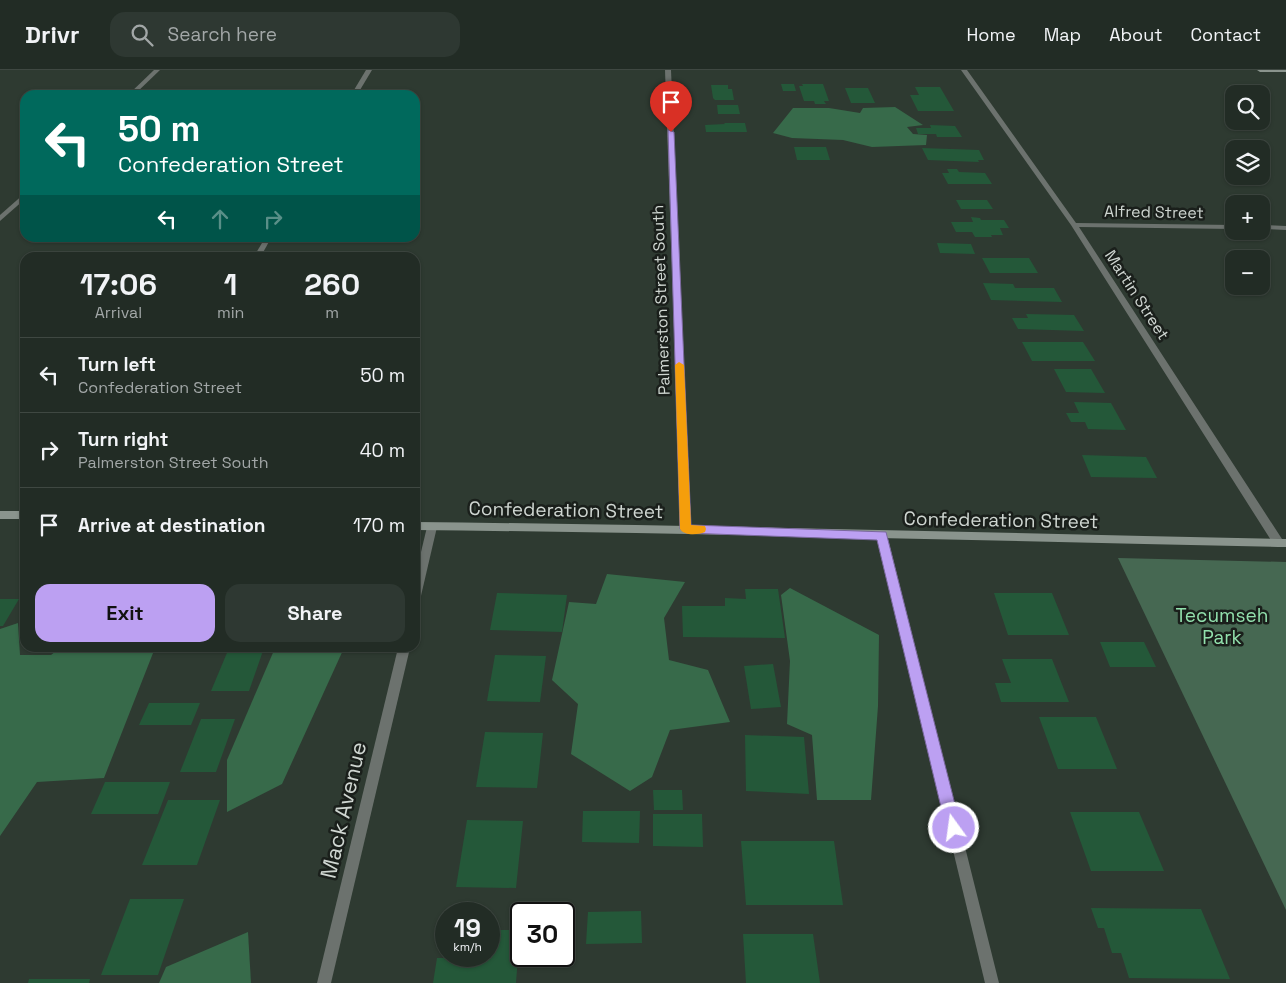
<!DOCTYPE html>
<html lang="en">
<head>
<meta charset="utf-8">
<style>
	:root { --surface:#222c25; --page:#2e3832; --text:#f1f3f6; --muted:#a2a7a7; --line:#3f4842; --accent:#bca0f2 }
	body { margin:0; font-family:"Space Grotesk",sans-serif; background:var(--page); color:var(--text); height:100vh; display:flex; flex-direction:column; font-size:19px; white-space:nowrap }
	* { box-sizing:border-box; margin:0 }
	p { font-size:16px; color:var(--muted) }
	.icon { flex:none; width:28px; height:28px; fill:none; stroke:currentColor; stroke-width:2; stroke-linecap:round; stroke-linejoin:round }
	.map { position:relative; flex:1; overflow:hidden }
	.sheet { position:absolute; left:20px; top:182px; width:400px; height:400px; display:flex; flex-direction:column; background:var(--surface); border-radius:15px; box-shadow:0 1px 4px #0004,0 0 0 1px var(--line) }
	.sheet>* { flex:none }
	.guide { position:absolute; left:20px; top:20px; width:400px; height:152px; border-radius:15px; box-shadow:0 1px 4px #0004,0 0 0 1px var(--line); background:#00695c; color:#fff; overflow:hidden }
	.tools { position:absolute; left:1225px; top:15px; display:grid; gap:10px }
	.tools a { display:grid; place-items:center; width:45px; height:45px; border-radius:10px; background:var(--surface); box-shadow:0 1px 4px #0004,0 0 0 1px var(--line); font-size:25px }
	.speed { position:absolute; left:435px; top:832px; display:flex; gap:10px; font-size:25px; font-weight:700; text-align:center }
	.speed>* { display:grid; place-content:center; width:65px; height:65px; border-radius:50%; background:var(--surface); box-shadow:0 1px 4px #0004,0 0 0 1px var(--line); line-height:1 }
	.speed small { font-size:12px; font-weight:400 }
	.speed .limit { border:2px solid #111; border-radius:8px; background:#fff; color:#111 }
	.pin { position:absolute; display:grid; place-items:center; width:42px; height:42px; color:#fff; margin:-51px -21px; border-radius:50% 50% 50% 0; rotate:-45deg; box-shadow:0 0 5px #0007 }
	.pin .icon { rotate:45deg }
	.me { position:absolute; width:55px; margin:-28px; rotate:346deg; stroke-linejoin:round; filter:drop-shadow(0 0 4px #0008) }
	.turn { display:flex; align-items:center; gap:18px; height:105px; padding:0 15px; font-size:22px }
	.turn .icon { width:65px; height:65px; stroke-width:2.5 }
	.turn b { display:block; font-size:35px; line-height:42px }
	.lanes { display:flex; align-items:center; height:48px; padding:0 15px; background:#0003; justify-content:center; gap:25px; direction:ltr }
	.lanes .off { opacity:.35 }
	.eta { display:flex; justify-content:space-evenly; align-items:center; height:85px; text-align:center }
	.eta b { font-size:30px; font-weight:700; line-height:35px }
	.button { display:flex; gap:10px; margin-top:auto; padding:10px 15px }
	.button a { flex:1; height:58px; border-radius:15px; background:var(--accent); color:#111; font-size:20px; font-weight:700; line-height:58px; text-align:center }
	.button a+a { background:var(--page); color:var(--text) }
	ul { padding:0; list-style:none }
	li { display:flex; align-items:center; gap:15px; height:75px; padding:0 15px; border-top:1px solid var(--line) }
	li div { flex:1 }
	li b { display:block; font-size:19px }
	li em { font-style:normal }
	header { display:flex; align-items:center; gap:30px; box-sizing:border-box; height:70px; padding:0 25px; background:var(--surface); border-bottom:1px solid var(--line) }
	header strong { font-size:24px }
	nav { display:flex; gap:28px; margin-inline-start:auto; font-size:18px }
	.search { width:350px; height:45px; background:var(--page); display:flex; align-items:center; gap:12px; box-sizing:border-box; padding:0 18px; border-radius:15px; color:var(--muted); font-size:19px }
	.map>svg:first-child { display:block }
	.green { fill:#466852 }
	.forest { fill:#376a4a }
	.building { fill:#245839 }
	.lines { fill:none; stroke-linecap:round; stroke-linejoin:round }
	.street { fill:#6c726e; fill-rule:evenodd }
	.secondary { fill:#8a948d; fill-rule:evenodd }
	.route { fill:#bca0f2; stroke:#7a689d }
	.slow { fill:#f59e0b }
	.labels { text-anchor:middle; dominant-baseline:central; stroke-width:5; stroke-linejoin:round; paint-order:stroke }
	.far-street-label { font-size:16px; fill:#cfd6d1; stroke:#1a1f1b }
	.street-label { font-size:19px; fill:#cfd6d1; stroke:#1a1f1b }
	.park-label { font-size:19px; fill:#92e1ad; stroke:#1a1f1b }
	.near-street-label { font-size:22px; fill:#cfd6d1; stroke:#1a1f1b }
</style>
</head>
<body>
<header>
<strong>Drivr</strong>
<div class="search"><svg class="icon" aria-label="search" viewBox="0 0 24 24"><circle cx="10" cy="10" r="6"/><path d="M15 15l6 6"/></svg>Search here</div>
<nav><a>Home</a><a>Map</a><a>About</a><a>Contact</a></nav>
</header>
<div class="map">
<svg width="1286" height="913" viewBox="0 0 1286 913">
	<rect width="100%" height="100%" fill="#2e3a31"/>
	<path class="green" d="M1118 488 1286 492V840Z"/>
	<g class="forest">
		<path d="M895 37 923 55 907 57 913 64 927 65 926 75 872 77 843 70 792 68 773 63 793 38H829L860 43 863 38Z"/>
		<path d="M607 504 685 512 664 548 669 590 708 600 730 652 670 660 652 707 630 721 571 684 578 634 552 610 569 532 596 534Z"/>
		<path d="M790 518 879 565 878 636 871 730H817L812 665 787 654 790 591 781 525Z"/>
		<path d="M18 553 20 585H51L60 578H155L104 708 37 712 0 766V559Z"/>
		<path d="M275 578H344L282 714 227 742V690Z"/>
		<path d="M248 862 251 913H159L166 897Z"/>
	</g>
	<g class="building">
		<path d="M781 14H794L796 21H783Z"/>
		<path d="M802 14H823L829 31H824L826 34H815L814 31H804L799 16H803Z"/>
		<path d="M711 15H728V19H732L734 30H715L713 28Z"/>
		<path d="M915 17H940L954 41H918L910 25H919Z"/>
		<path d="M845 18H868L875 33H851Z"/>
		<path d="M717 35H738L740 44H718Z"/>
		<path d="M724 53H745L747 62H706L705 55 725 54Z"/>
		<path d="M930 55 955 56 962 67H937L936 64H918L916 58H931Z"/>
		<path d="M794 77H826L830 90H797Z"/>
		<path d="M922 78 979 80 984 90H978L979 92 928 90Z"/>
		<path d="M947 99H957L959 102 985 103 992 114H948L942 103H949Z"/>
		<path d="M956 130H987L993 139H961Z"/>
		<path d="M971 147 980 148 981 150H1004L1009 158H1000L1003 165H991L992 167H975L972 162H956L951 152H973Z"/>
		<path d="M937 173 971 174 975 184 940 183Z"/>
		<path d="M982 188H1029L1038 203H990Z"/>
		<path d="M983 213 1013 214 1015 218H1054L1062 232 991 230Z"/>
		<path d="M1026 244 1074 245 1084 261 1018 259 1012 248H1028Z"/>
		<path d="M1022 272H1083L1095 291H1032Z"/>
		<path d="M1054 299H1091L1105 323 1066 322Z"/>
		<path d="M1074 332 1111 333 1126 360 1088 359 1085 352H1071L1066 343H1079Z"/>
		<path d="M1082 385 1146 387 1157 408 1091 407Z"/>
		<path d="M745 519H778L785 568 683 567 682 536H725V528L746 529Z"/>
		<path d="M497 523 567 525 562 562 490 560Z"/>
		<path d="M994 523H1052L1069 565H1008Z"/>
		<path d="M0 529H19L3 556H0Z"/>
		<path d="M1100 572H1144L1156 597H1110Z"/>
		<path d="M174 578H224L223 582H172Z"/>
		<path d="M229 578H264L249 621H211Z"/>
		<path d="M495 585 546 586 540 632 487 631Z"/>
		<path d="M1002 589H1052L1069 632H1001L995 613H1011Z"/>
		<path d="M773 594 781 637 751 639 744 596Z"/>
		<path d="M149 633H200L191 655H139Z"/>
		<path d="M1039 647H1096L1117 699H1058Z"/>
		<path d="M201 649H235L216 702H180Z"/>
		<path d="M485 662 543 663 537 718 476 717Z"/>
		<path d="M745 665 804 667 809 724 746 721Z"/>
		<path d="M105 712H170L158 744H91Z"/>
		<path d="M653 720H682L683 740H654Z"/>
		<path d="M168 730H220L197 795H142Z"/>
		<path d="M583 741H640L639 773 582 772Z"/>
		<path d="M1070 742H1139L1164 801H1091Z"/>
		<path d="M653 744H702L703 777 653 776Z"/>
		<path d="M467 750 523 751 516 818 456 817Z"/>
		<path d="M741 771H834L843 835H746Z"/>
		<path d="M130 829H184L158 905H101Z"/>
		<path d="M1091 838 1201 839 1230 909 1129 908 1121 883H1112L1104 858H1098Z"/>
		<path d="M641 841 642 873 586 874 588 842Z"/>
		<path d="M489 860H520L516 913H433L437 888H449V886H489Z"/>
		<path d="M743 864H813L820 913H746Z"/>
		<path d="M29 909H90L89 913H28Z"/>
	</g>
	<g class="lines">
		<g class="street">
			<path d="M154 0H160L134 25H128Z"/>
			<path d="M366 0H372L357 25H351Z"/>
			<path d="M665 0H671L691 459 690 462H682L681 459Z"/>
			<path d="M961 0H967L1076 153 1234 155V159L1079 157 1282 469 1283 472 1282 475H1274L1071 155Z"/>
			<path d="M25 123V129L0 151V145Z"/>
			<path d="M1261 155 1286 156V160L1261 159Z"/>
			<path d="M265 168H271L260 188H253Z"/>
			<path d="M432 453 436 454 437 457 420 530 419 533 415 535V507L427 457 428 454Z"/>
			<path d="M882 461 886 462 887 465 999 913H985L877 465 878 462Z"/>
			<path d="M398 578H410L331 913H317Z"/>
		</g>
		<g class="secondary">
			<path d="M1257 0H1286V2H1260Z"/>
			<rect x="0" y="441" width="25" height="8"/>
			<path d="M415 452C705 455 996 463 1286 469V477C996 471 705 463 415 460Z"/>
		</g>
	</g>
	<path class="route" d="M668 60 674 62 691 455 886 462 961 758 959 763 954 766 948 763 946 758 877 470 686 463 680 459Z"/>
	<path class="slow" d="M679 292 684 295 691 455 705 456 706 459 705 462C698 465 684 466 680 459L675 295Z"/>
	<g class="labels">
		<g class="far-street-label">
			<text transform="translate(1154 142) rotate(1)">Alfred Street</text>
			<text transform="translate(1137 225) rotate(57)">Martin Street</text>
			<text transform="translate(661 230) rotate(-92)">Palmerston Street South</text>
		</g>
		<g class="street-label">
			<text transform="translate(566 440) rotate(1)">Confederation Street</text>
			<text transform="translate(1001 450) rotate(1)">Confederation Street</text>
		</g>
		<g class="park-label">
			<text x="1222" y="545">Tecumseh<tspan x="1222" dy="22">Park</tspan></text>
		</g>
		<g class="near-street-label">
			<text transform="translate(343 740) rotate(-77)">Mack Avenue</text>
		</g>
	</g>
</svg>
<div class="tools">
<a><svg class="icon" aria-label="search" viewBox="0 0 24 24"><circle cx="10" cy="10" r="6"/><path d="M15 15l6 6"/></svg></a>
<a><svg class="icon" aria-label="layers" viewBox="0 0 24 24"><path d="M12 4l9 5-9 5-9-5zM3 14l9 5 9-5"/></svg></a>
<a>+</a>
<a>−</a>
</div>
<div class="speed"><div>19<small>km/h</small></div><div class="limit">30</div></div>
<div class="pin" style="left:671px;top:62px;background:#d93025"><svg class="icon" aria-label="arrive" viewBox="0 0 24 24"><path d="M6 21V4h12l-3 4 3 4H6"/></svg></div>
<svg class="me" style="left:954px;top:758px" viewBox="-20 -20 40 40"><circle r="17" fill="#bca0f2" stroke="#fff" stroke-width="3"/><path d="M0-11L8 9 0 5-8 9z" fill="#fff"/></svg>
<div class="guide">
<div class="turn"><svg class="icon" aria-label="left" viewBox="0 0 24 24"><path d="M17 20v-9H6M10 6l-5 5 5 5"/></svg><div><b>50 m</b>Confederation Street</div></div>
<div class="lanes"><svg class="icon" aria-label="left" viewBox="0 0 24 24"><path d="M17 20v-9H6M10 6l-5 5 5 5"/></svg><svg class="icon off" aria-label="ahead" viewBox="0 0 24 24"><path d="M12 20V5M6 11l6-6 6 6"/></svg><svg class="icon off" aria-label="right" viewBox="0 0 24 24"><path d="M7 20v-9h11M14 6l5 5-5 5"/></svg></div>
</div>
<section class="sheet">
<div class="eta">
<div><b>17:06</b><p>Arrival</p></div>
<div><b>1</b><p>min</p></div>
<div><b>260</b><p>m</p></div>
</div>
<ul>
<li><svg class="icon" aria-label="left" viewBox="0 0 24 24"><path d="M17 20v-9H6M10 6l-5 5 5 5"/></svg><div><b>Turn left</b><p>Confederation Street</p></div><em>50 m</em></li>
<li><svg class="icon" aria-label="right" viewBox="0 0 24 24"><path d="M7 20v-9h11M14 6l5 5-5 5"/></svg><div><b>Turn right</b><p>Palmerston Street South</p></div><em>40 m</em></li>
<li><svg class="icon" aria-label="arrive" viewBox="0 0 24 24"><path d="M6 21V4h12l-3 4 3 4H6"/></svg><div><b>Arrive at destination</b></div><em>170 m</em></li>
</ul>
<div class="button"><a>Exit</a><a>Share</a></div>
</section>
</div>
</body>
</html>
